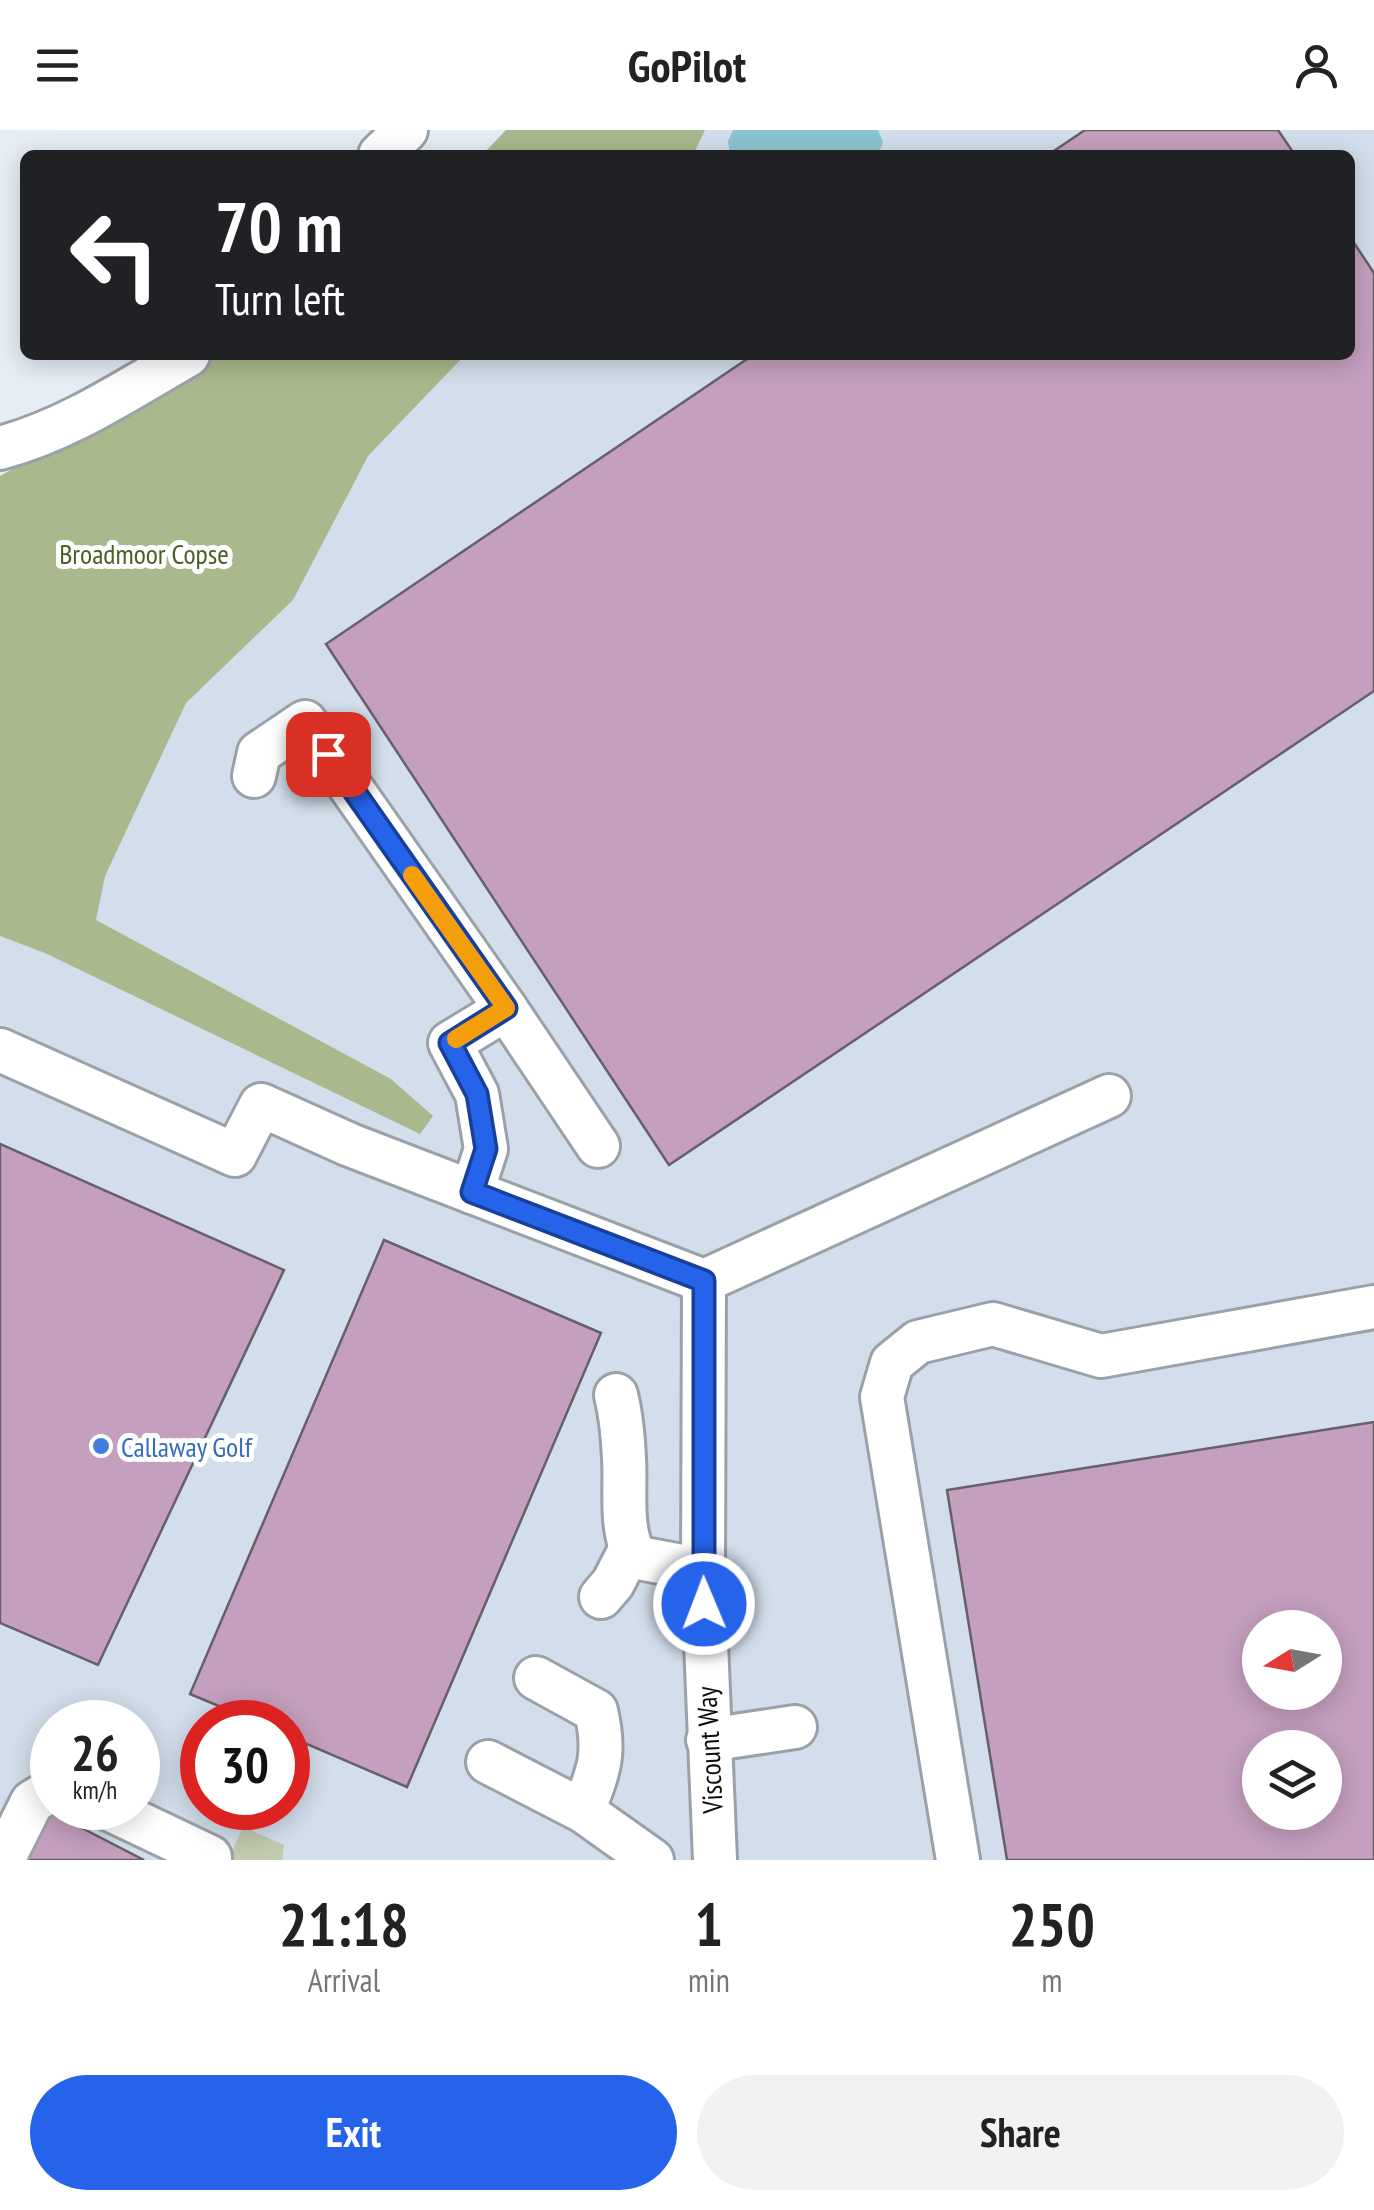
<!DOCTYPE html>
<html lang="en">
<head>
<meta charset="utf-8">
<style>
	:root { --surface:#fff; --page:#f2f2f2; --text:#222; --muted:#767676; --accent:#2563eb }
	body { margin:0; font-family:"PT Sans Narrow",sans-serif; background:var(--page); color:var(--text); height:100vh; display:flex; flex-direction:column; font-size:38px; white-space:nowrap }
	* { box-sizing:border-box; margin:0 }
	p { font-size:32px; color:var(--muted) }
	.icon { flex:none; width:55px; height:55px; fill:none; stroke:currentColor; stroke-width:2; stroke-linecap:round; stroke-linejoin:round }
	.map { position:relative; height:1730px; overflow:hidden }
	.details { display:flex; flex-direction:column; background:var(--surface); flex:1 }
	.details>* { flex:none }
	.hud { position:absolute; left:20px; top:20px; width:1335px; height:210px; border-radius:15px; box-shadow:0 5px 25px #0003; background:#202124; color:#fff; overflow:hidden }
	.needle { width:65px; rotate:259deg }
	.fabs { position:absolute; left:1242px; top:1480px; display:grid; gap:20px }
	.fabs a { display:grid; place-items:center; width:100px; height:100px; border-radius:50%; background:var(--surface); box-shadow:0 5px 25px #0003; font-size:50px }
	.speed { position:absolute; left:30px; top:1570px; display:flex; gap:20px; font-size:50px; font-weight:700; text-align:center }
	.speed>* { display:grid; place-content:center; width:130px; height:130px; border-radius:50%; background:var(--surface); box-shadow:0 5px 25px #0003; line-height:1 }
	.speed small { font-size:25px; font-weight:400 }
	.speed .limit { border:15px solid #d22; background:#fff; color:#111 }
	.pin { position:absolute; display:grid; place-items:center; width:85px; height:85px; color:#fff; margin:-42px; border-radius:20px; box-shadow:0 5px 15px #0006 }
	.me { position:absolute; width:110px; margin:-55px; rotate:359deg; stroke-linejoin:round; filter:drop-shadow(0 0 8px #0008) }
	.turn { display:flex; align-items:center; gap:35px; height:210px; padding:0 30px; font-size:45px }
	.turn .icon { width:130px; height:130px; stroke-width:2.5 }
	.turn b { display:block; font-size:70px; line-height:85px }
	.eta { display:flex; justify-content:space-evenly; align-items:center; height:170px; text-align:center }
	.eta b { font-size:60px; font-weight:800; line-height:70px }
	.primary-button { display:flex; gap:20px; margin-top:auto; padding:20px 30px }
	.primary-button a { flex:1; height:115px; border-radius:60px; background:var(--accent); color:#fff; font-size:40px; font-weight:800; line-height:115px; text-align:center }
	.primary-button a+a { background:var(--page); color:var(--text) }
	header { display:flex; justify-content:space-between; align-items:center; height:130px; padding:0 30px; background:var(--surface); font-size:45px; font-weight:800 }
	.map>svg:first-child { display:block }
	.built { fill:#d2deeb; fill-rule:evenodd }
	.green { fill:#c1cbaf }
	.forest { fill:#a9b88d }
	.water { fill:#8dc4d2 }
	.building { fill:#c49fbe; stroke:#676066; stroke-width:2.5; fill-rule:evenodd }
	.lines { fill:none; stroke-linecap:round; stroke-linejoin:round }
	.minor-casing { stroke:#9aa1a8; stroke-width:48 }
	.minor { stroke:#fff; stroke-width:42 }
	.route-casing { stroke:#184099; stroke-width:25 }
	.route { stroke:#2563eb; stroke-width:18 }
	.slow { stroke:#f59e0b; stroke-width:18 }
	.shop-dot { fill:#3f7fe0; stroke:#fff; stroke-width:4 }
	.labels { text-anchor:middle; dominant-baseline:central; stroke-width:10; stroke-linejoin:round; paint-order:stroke }
	.park-label { font-size:28px; fill:#4d5f20; stroke:#fff }
	.shop-label { font-size:28px; fill:#366cbe; stroke:#fff; text-anchor:start }
	.street-label { font-size:28px; fill:#0a0d0f; stroke:#fff }
</style>
</head>
<body>
<header><svg class="icon" aria-label="menu" viewBox="0 0 24 24"><path d="M4 6h16M4 12h16M4 18h16"/></svg>GoPilot<svg class="icon" aria-label="person" viewBox="0 0 24 24"><circle cx="12" cy="8" r="4"/><path d="M4 21q1-7 8-7t8 7"/></svg></header>
<div class="map">
<svg width="1374" height="1730" viewBox="0 0 1374 1730">
	<rect width="100%" height="100%" fill="#e6edf5"/>
	<path class="built" d="M558 0H1374V1730H0V622L357 225H1350V25H535ZM1260 1498H1325V1562H1260ZM52 1592H138V1678H52ZM202 1592H288V1678H202ZM1260 1618H1325V1682H1260Z"/>
	<path class="green" d="M243 1697 284 1715 282 1730H228Z"/>
	<g class="forest">
		<path d="M506 0H705L693 25H482Z"/>
		<path d="M219 225H465L368 326 293 470 186 573 105 746 96 790 391 949 433 986 420 1004 45 823 0 806V346Z"/>
	</g>
	<path class="water" d="M733 0H878L883 12 878 25H730L728 11Z"/>
	<g class="building">
		<path d="M1085 0H1278L1295 25H1048Z"/>
		<path d="M1350 107 1374 143V561L669 1035 326 514 753 225H1350Z"/>
		<path d="M0 1014 284 1140 98 1535 0 1493Z"/>
		<path d="M384 1110 601 1203 407 1657 288 1606V1592H257L190 1564Z"/>
		<path d="M1374 1292V1730H1007L947 1360ZM1260 1498H1325V1562H1260ZM1260 1618H1325V1682H1260Z"/>
		<path d="M47 1680 144 1730H22Z"/>
	</g>
	<g class="lines">
		<g class="minor-casing">
			<g id="minor">
				<path d="M380 25 406 0"/>
				<path d="M0 318C68 300 127 260 188 225"/>
				<path d="M254 646 259 623 305 592 506 879 598 1016"/>
				<path d="M0 920 235 1025 261 975 350 1015 704 1151 1109 966"/>
				<path d="M472 1062 486 1019 477 964 450 913 506 879"/>
				<path d="M704 1151 703 1440 715 1730"/>
				<path d="M616 1265C621 1285 623 1307 624 1328 626 1359 620 1394 633 1423L644 1429 703 1440"/>
				<path d="M601 1467 613 1453 631 1418"/>
				<path d="M536 1548 596 1581C606 1624 599 1640 583 1681L652 1730"/>
				<path d="M708 1610 795 1597"/>
				<path d="M488 1632 583 1681"/>
				<path d="M107 1678 210 1727V1730"/>
				<path d="M3 1730 32 1672 52 1660"/>
				<path d="M958 1730 882 1267 892 1233 918 1212 993 1194 1101 1226 1374 1177"/>
			</g>
		</g>
		<use href="#minor" class="minor"/>
	</g>
	<g class="lines">
		<g class="route-casing">
			<path id="route" d="M328 624 506 878 450 913 477 964 486 1019 472 1062 704 1151V1474"/>
		</g>
		<use href="#route" class="route"/>
		<path class="slow" d="M412 745 506 878 456 909"/>
	</g>
	<circle class="shop-dot" cx="101" cy="1316" r="10"/>
	<g class="labels">
		<g class="park-label">
			<text x="144" y="423">Broadmoor Copse</text>
		</g>
		<g class="shop-label">
			<text x="121" y="1316">Callaway Golf</text>
		</g>
		<g class="street-label">
			<text transform="translate(709 1620) rotate(-93)">Viscount Way</text>
		</g>
	</g>
</svg>
<div class="fabs">
<a><svg class="needle" viewBox="-14 -14 28 28"><path d="M0-13l5 13h-10z" fill="#e53935"/><path d="M0 13l5-13h-10z" fill="#767676"/></svg></a>
<a><svg class="icon" aria-label="layers" viewBox="0 0 24 24"><path d="M12 4l9 5-9 5-9-5zM3 14l9 5 9-5"/></svg></a>
</div>
<div class="speed"><div>26<small>km/h</small></div><div class="limit">30</div></div>
<div class="pin" style="left:328px;top:624px;background:#d93025"><svg class="icon" aria-label="arrive" viewBox="0 0 24 24"><path d="M6 21V4h12l-3 4 3 4H6"/></svg></div>
<svg class="me" style="left:704px;top:1474px" viewBox="-20 -20 40 40"><circle r="17" fill="#2563eb" stroke="#fff" stroke-width="3"/><path d="M0-11L8 9 0 5-8 9z" fill="#fff"/></svg>
<div class="hud">
<div class="turn"><svg class="icon" aria-label="left" viewBox="0 0 24 24"><path d="M17 20v-9H6M10 6l-5 5 5 5"/></svg><div><b>70 m</b>Turn left</div></div>
</div>
</div>
<section class="details">
<div class="eta">
<div><b>21:18</b><p>Arrival</p></div>
<div><b>1</b><p>min</p></div>
<div><b>250</b><p>m</p></div>
</div>
<div class="primary-button"><a>Exit</a><a>Share</a></div>
</section>
</body>
</html>
